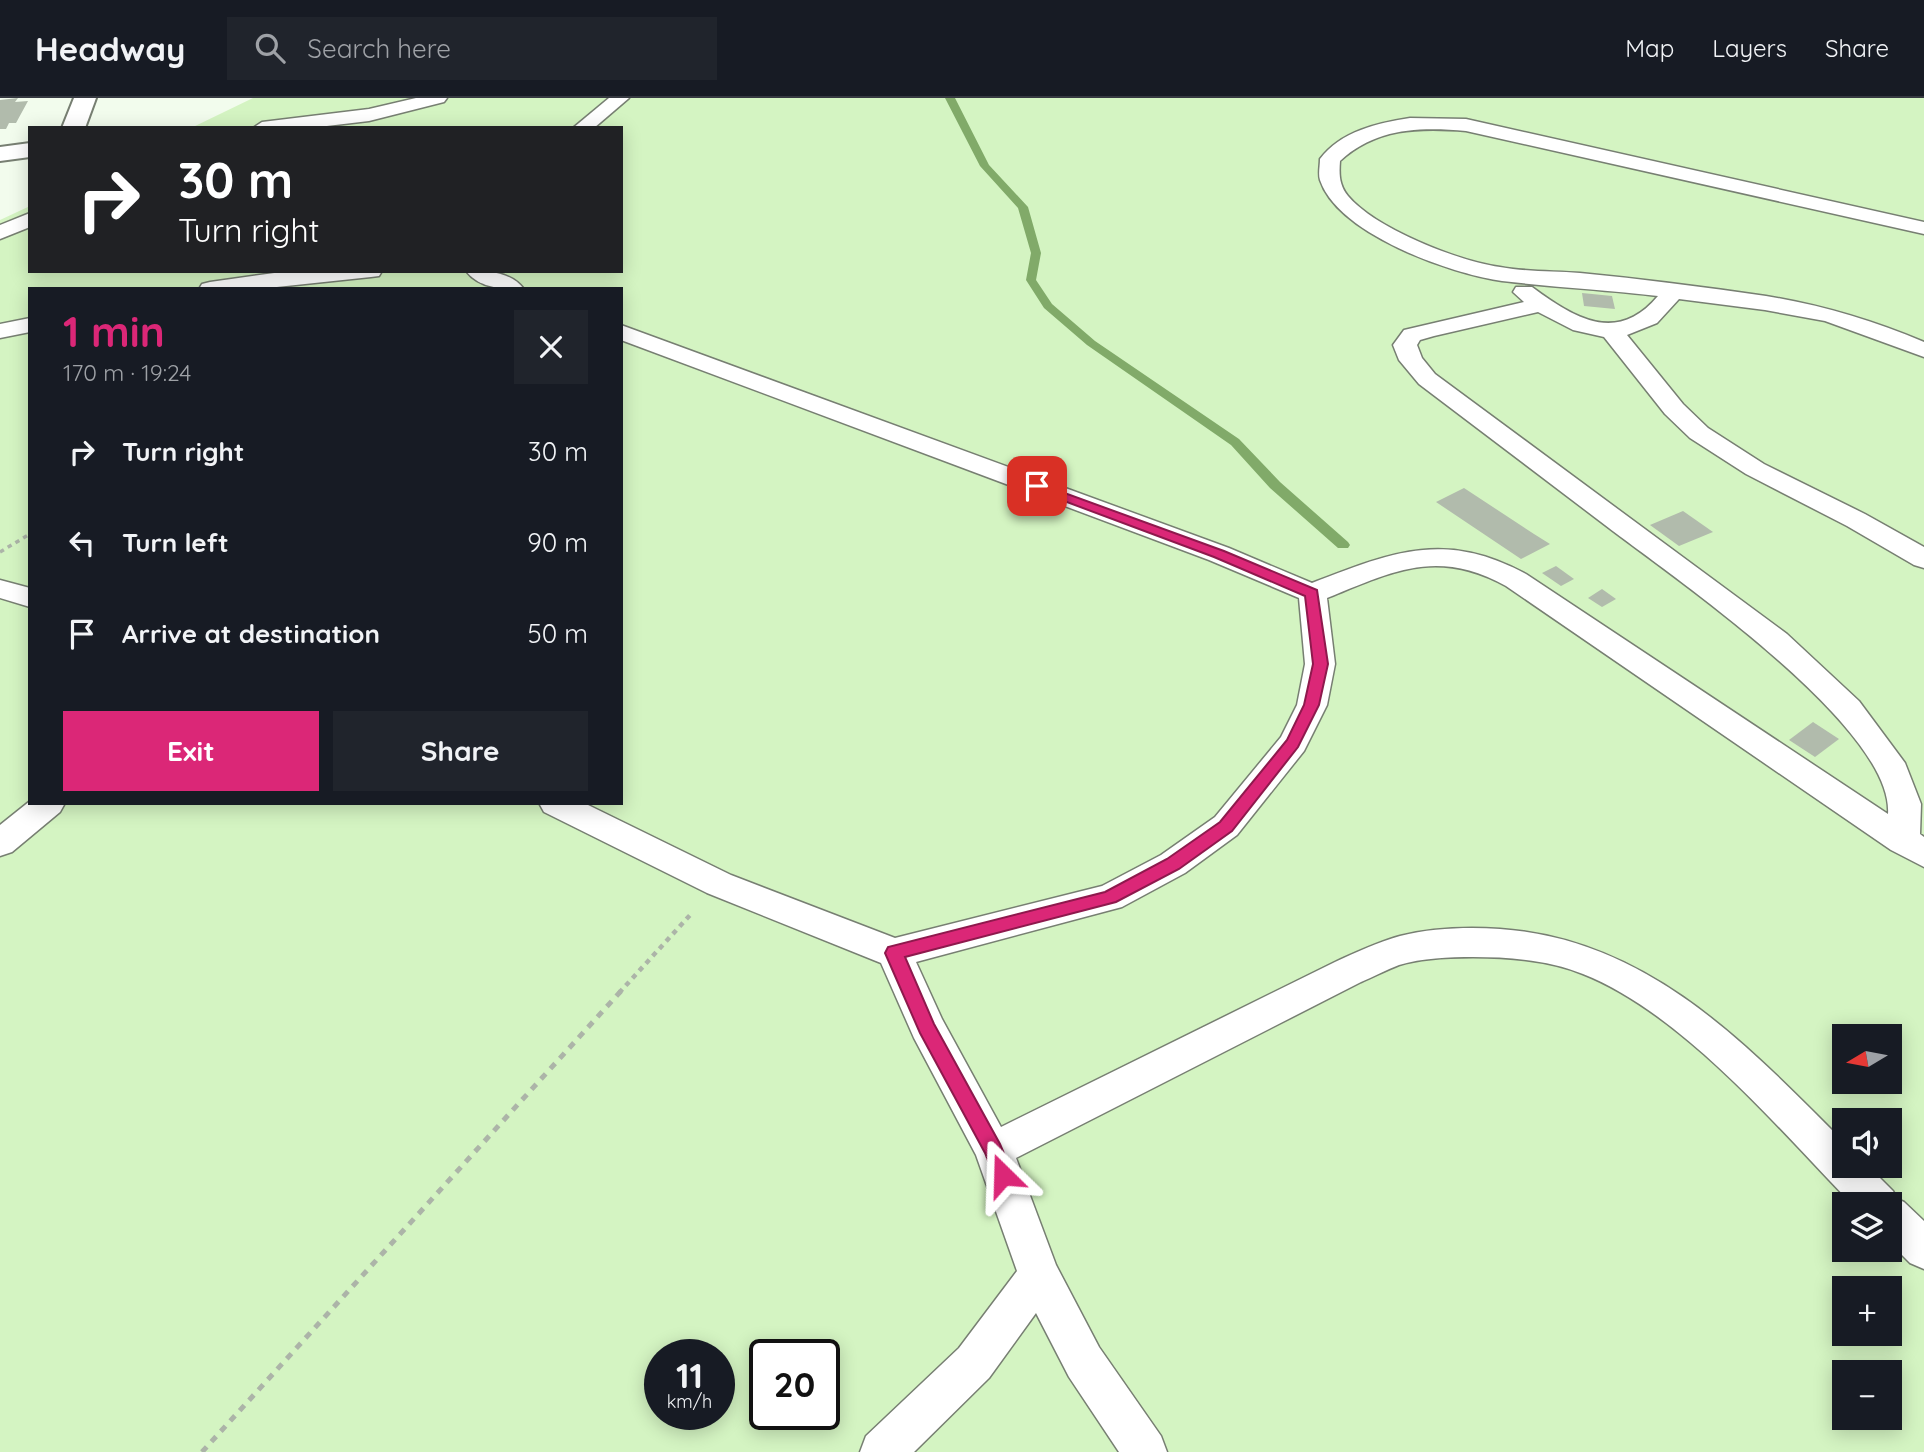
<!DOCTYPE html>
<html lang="en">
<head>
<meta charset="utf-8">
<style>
	:root { --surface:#171b24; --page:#20242c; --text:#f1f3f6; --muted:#9ea1a6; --line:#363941; --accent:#db2777 }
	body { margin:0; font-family:Quicksand,sans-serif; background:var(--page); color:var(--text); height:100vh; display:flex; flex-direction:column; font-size:26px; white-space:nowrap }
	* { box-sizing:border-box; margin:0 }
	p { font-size:23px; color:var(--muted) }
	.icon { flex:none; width:38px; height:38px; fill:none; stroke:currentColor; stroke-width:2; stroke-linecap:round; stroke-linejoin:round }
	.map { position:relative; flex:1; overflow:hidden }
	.side { position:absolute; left:28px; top:189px; width:595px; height:518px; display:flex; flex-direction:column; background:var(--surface); border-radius:0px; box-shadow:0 4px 18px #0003 }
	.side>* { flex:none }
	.top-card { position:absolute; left:28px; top:28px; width:595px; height:147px; border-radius:0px; box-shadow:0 4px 18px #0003; background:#202124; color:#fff; overflow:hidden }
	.needle { width:46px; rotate:260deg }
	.tools { position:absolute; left:1832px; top:926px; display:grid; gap:14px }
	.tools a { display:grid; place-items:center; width:70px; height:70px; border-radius:0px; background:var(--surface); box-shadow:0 4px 18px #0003; font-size:35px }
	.speed { position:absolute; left:644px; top:1241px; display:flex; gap:14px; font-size:35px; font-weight:700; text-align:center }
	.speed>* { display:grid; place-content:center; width:91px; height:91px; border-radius:50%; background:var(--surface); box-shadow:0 4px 18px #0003; line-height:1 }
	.speed small { font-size:18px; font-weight:400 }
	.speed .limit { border:4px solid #111; border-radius:10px; background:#fff; color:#111 }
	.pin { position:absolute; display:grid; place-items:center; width:60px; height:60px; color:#fff; margin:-30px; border-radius:14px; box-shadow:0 4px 10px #0006 }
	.me { position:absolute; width:77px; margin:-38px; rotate:338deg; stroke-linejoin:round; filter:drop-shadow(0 0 5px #0008) }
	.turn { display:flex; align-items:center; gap:24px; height:147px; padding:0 35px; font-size:32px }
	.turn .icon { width:91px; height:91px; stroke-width:2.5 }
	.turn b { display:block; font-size:49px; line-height:60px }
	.round { display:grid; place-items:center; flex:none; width:74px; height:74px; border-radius:0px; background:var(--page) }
	.head { display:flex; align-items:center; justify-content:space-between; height:119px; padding:0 35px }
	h1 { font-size:42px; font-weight:700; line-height:52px; color:var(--accent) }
	.cta { display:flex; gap:14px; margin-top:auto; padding:14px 35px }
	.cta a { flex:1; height:80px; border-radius:0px; background:var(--accent); color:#fff; font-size:28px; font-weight:700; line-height:80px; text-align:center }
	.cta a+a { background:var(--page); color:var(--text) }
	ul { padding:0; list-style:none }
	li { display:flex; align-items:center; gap:21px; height:91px; padding:0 35px }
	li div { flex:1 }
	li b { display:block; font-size:26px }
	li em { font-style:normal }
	header { display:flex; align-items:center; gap:42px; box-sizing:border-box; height:98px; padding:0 35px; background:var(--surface); border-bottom:2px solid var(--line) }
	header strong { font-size:33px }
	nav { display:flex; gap:38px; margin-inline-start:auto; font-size:24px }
	.search { width:490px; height:63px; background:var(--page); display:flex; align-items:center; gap:18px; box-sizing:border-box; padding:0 24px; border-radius:0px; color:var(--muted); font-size:26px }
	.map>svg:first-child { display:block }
	.green { fill:#d4f4c2; fill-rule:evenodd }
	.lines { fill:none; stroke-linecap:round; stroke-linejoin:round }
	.stream { fill:#81aa69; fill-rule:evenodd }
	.building { fill:#b1bbac }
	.lane-casing { stroke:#777f72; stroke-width:3 }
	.street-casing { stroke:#777f72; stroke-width:4 }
	.path-far2 { stroke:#acb4a8; stroke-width:3.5; stroke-dasharray:4.5 4.5; stroke-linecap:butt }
	.path-far1 { stroke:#acb4a8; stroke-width:4.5; stroke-dasharray:5 5; stroke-linecap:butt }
	.path { stroke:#acb4a8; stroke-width:5; stroke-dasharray:7 7; stroke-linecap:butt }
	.lane { fill:#fff; fill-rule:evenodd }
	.street { fill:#fff; fill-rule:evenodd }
	.route { fill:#db2777; stroke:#8e194d; stroke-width:2 }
</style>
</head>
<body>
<header>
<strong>Headway</strong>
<div class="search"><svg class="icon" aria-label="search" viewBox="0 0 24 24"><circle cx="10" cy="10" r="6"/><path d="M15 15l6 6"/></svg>Search here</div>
<nav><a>Map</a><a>Layers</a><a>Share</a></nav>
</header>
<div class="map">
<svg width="1924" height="1354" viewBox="0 0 1924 1354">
	<rect width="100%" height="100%" fill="#f2fced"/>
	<path class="green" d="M253 0H1924V1354H0V122L30 108V173H621V30H191ZM30 191H621V705H30ZM1844 938H1890V984H1844ZM1844 1022H1890V1068H1844ZM1844 1106H1890V1152H1844ZM1844 1190H1890V1236H1844ZM660 1256H719V1316H660ZM765 1256H824V1316H765ZM1844 1274H1890V1320H1844Z"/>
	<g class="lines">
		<path class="stream" d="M945 0H955L989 67 1028 109 1041 155 1036 182 1052 206 1095 243 1239 341 1280 384 1348 444 1350 447 1348 450H1338L1270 390 1231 347 1087 247 1044 210 1026 182 1031 155 1018 110 980 68Z"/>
	</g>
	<g class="building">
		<path d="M18 0 15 4 28 3 16 25H9L6 31H0V2Z"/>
		<path d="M1582 195 1612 198 1615 211 1584 208Z"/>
		<path d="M1464 390 1534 436 1550 446 1521 461 1436 404Z"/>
		<path d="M1683 413 1713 434 1679 448 1650 427Z"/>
		<path d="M1556 468 1574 481 1561 488 1542 475Z"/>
		<path d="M1602 491 1616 501 1602 509 1588 500Z"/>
		<path d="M1813 624 1839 641 1815 659 1789 642Z"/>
	</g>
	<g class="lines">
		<g class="lane-casing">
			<g id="lane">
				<path d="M416 0H447L444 4 369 23 310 30H253L262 24 369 11Z"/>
				<path d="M609 0H629L594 30H573Z"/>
				<path d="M1410 20 1466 21 1924 124V136L1466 33C1419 29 1376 30 1340 63 1339 76 1339 87 1348 98 1376 131 1458 163 1500 169 1527 174 1554 173 1580 175 1642 181 1705 189 1766 198 1821 207 1872 222 1924 244V259L1825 223 1765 212 1679 201 1657 225 1627 237 1683 306 1708 330 1764 366 1865 416 1924 449V470L1914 467 1847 428 1746 376 1690 340 1665 316 1604 239 1573 232 1538 214 1434 238 1420 242 1417 247 1422 260 1435 276 1787 536 1859 603 1905 665 1921 706 1920 736 1924 739V769L1891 752 1506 488C1437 450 1394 473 1327 500L1335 566 1327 607 1304 653 1237 737 1185 775 1122 809 916 864 942 921 1001 1029 1335 864C1357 854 1378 844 1400 838 1432 830 1468 829 1500 831 1648 841 1746 946 1844 1044V1068H1868L1893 1093 1897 1101 1904 1104 1924 1123V1171L1910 1165 1890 1145V1106H1852C1778 1030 1682 915 1583 876 1549 862 1509 859 1473 859 1449 859 1422 860 1399 867 1386 872 1373 879 1361 884L1016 1060 1056 1167 1099 1249 1161 1338 1167 1354H1119L1069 1279 1036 1215 989 1280 914 1354H860L866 1338 959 1250 1017 1173 976 1057 914 940 881 865 707 795 544 714 539 705H584L731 777 895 840 1102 788 1161 757 1215 719 1281 639 1297 607 1305 566 1299 500 1209 462 621 242V227L1229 450 1312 485C1392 454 1445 432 1526 476L1888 716C1894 629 1670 477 1605 427 1543 380 1481 333 1419 286L1399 262 1393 247 1404 232 1524 204 1513 194 1516 189H1532C1574 220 1617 247 1658 198 1606 192 1553 189 1502 183 1451 176 1338 136 1320 82 1318 76 1320 68 1320 61 1341 33 1378 25 1410 20Z"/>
				<path d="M30 115V129L0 141V127Z"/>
				<path d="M289 173H382L379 178 371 179 258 191H199L202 186 210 184Z"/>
				<path d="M466 173C487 173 510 173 524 191 503 191 480 191 466 173Z"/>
				<path d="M30 220V234L0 240V226Z"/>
				<path d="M0 482 30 490V509L0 500Z"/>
				<path d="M30 703V705H65L60 714 12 754 0 758V727Z"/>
			</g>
		</g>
		<g class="street-casing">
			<g id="street">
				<path d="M74 0H96L85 30H62Z"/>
				<path d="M30 45V59L0 63V49Z"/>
			</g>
		</g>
		<path class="path-far2" d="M0 454 30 436"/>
		<path class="path-far1" d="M619 895 691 816"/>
		<path class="path" d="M202 1354 621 893"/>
		<use href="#lane" class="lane"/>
		<use href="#street" class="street"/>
	</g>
	<path class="route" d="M1037 385 1224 453 1317 492 1328 566 1319 607 1298 649 1232 733 1179 771 1116 804 905 859 934 926 1000 1046 1013 1077 1010 1083 1003 1086 996 1083 985 1055 920 935 885 855 888 849 1105 794 1167 761 1220 724 1287 642 1304 607 1313 566 1305 498 1214 459 1032 391 1031 388Z"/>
</svg>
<div class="tools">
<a><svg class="needle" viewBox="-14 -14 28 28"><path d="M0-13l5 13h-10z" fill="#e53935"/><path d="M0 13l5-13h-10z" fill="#9ea1a6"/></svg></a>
<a><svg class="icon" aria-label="sound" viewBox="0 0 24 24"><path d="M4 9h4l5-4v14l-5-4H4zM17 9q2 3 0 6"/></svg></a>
<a><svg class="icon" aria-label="layers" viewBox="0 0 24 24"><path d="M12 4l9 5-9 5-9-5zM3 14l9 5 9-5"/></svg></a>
<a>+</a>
<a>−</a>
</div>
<div class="speed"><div>11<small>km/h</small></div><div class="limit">20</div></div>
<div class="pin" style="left:1037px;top:388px;background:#d93025"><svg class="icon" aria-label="arrive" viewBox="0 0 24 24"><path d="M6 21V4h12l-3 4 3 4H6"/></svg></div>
<svg class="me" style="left:1003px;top:1077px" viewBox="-20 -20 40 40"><path d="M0-17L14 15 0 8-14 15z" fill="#db2777" stroke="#fff" stroke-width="4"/></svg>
<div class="top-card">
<div class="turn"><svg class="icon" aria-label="right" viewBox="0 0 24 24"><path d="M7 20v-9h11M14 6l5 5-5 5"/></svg><div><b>30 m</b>Turn right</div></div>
</div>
<section class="side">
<div class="head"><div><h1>1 min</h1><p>170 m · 19:24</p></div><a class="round"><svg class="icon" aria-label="close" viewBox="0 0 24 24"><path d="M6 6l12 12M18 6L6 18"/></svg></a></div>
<ul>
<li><svg class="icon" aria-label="right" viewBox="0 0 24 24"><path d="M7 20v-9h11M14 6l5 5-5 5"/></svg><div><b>Turn right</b></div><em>30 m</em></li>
<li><svg class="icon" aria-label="left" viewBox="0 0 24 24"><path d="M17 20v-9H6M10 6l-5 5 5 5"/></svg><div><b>Turn left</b></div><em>90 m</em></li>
<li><svg class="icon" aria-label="arrive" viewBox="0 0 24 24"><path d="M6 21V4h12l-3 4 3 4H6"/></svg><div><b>Arrive at destination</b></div><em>50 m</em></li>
</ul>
<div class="cta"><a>Exit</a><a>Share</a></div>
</section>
</div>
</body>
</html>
